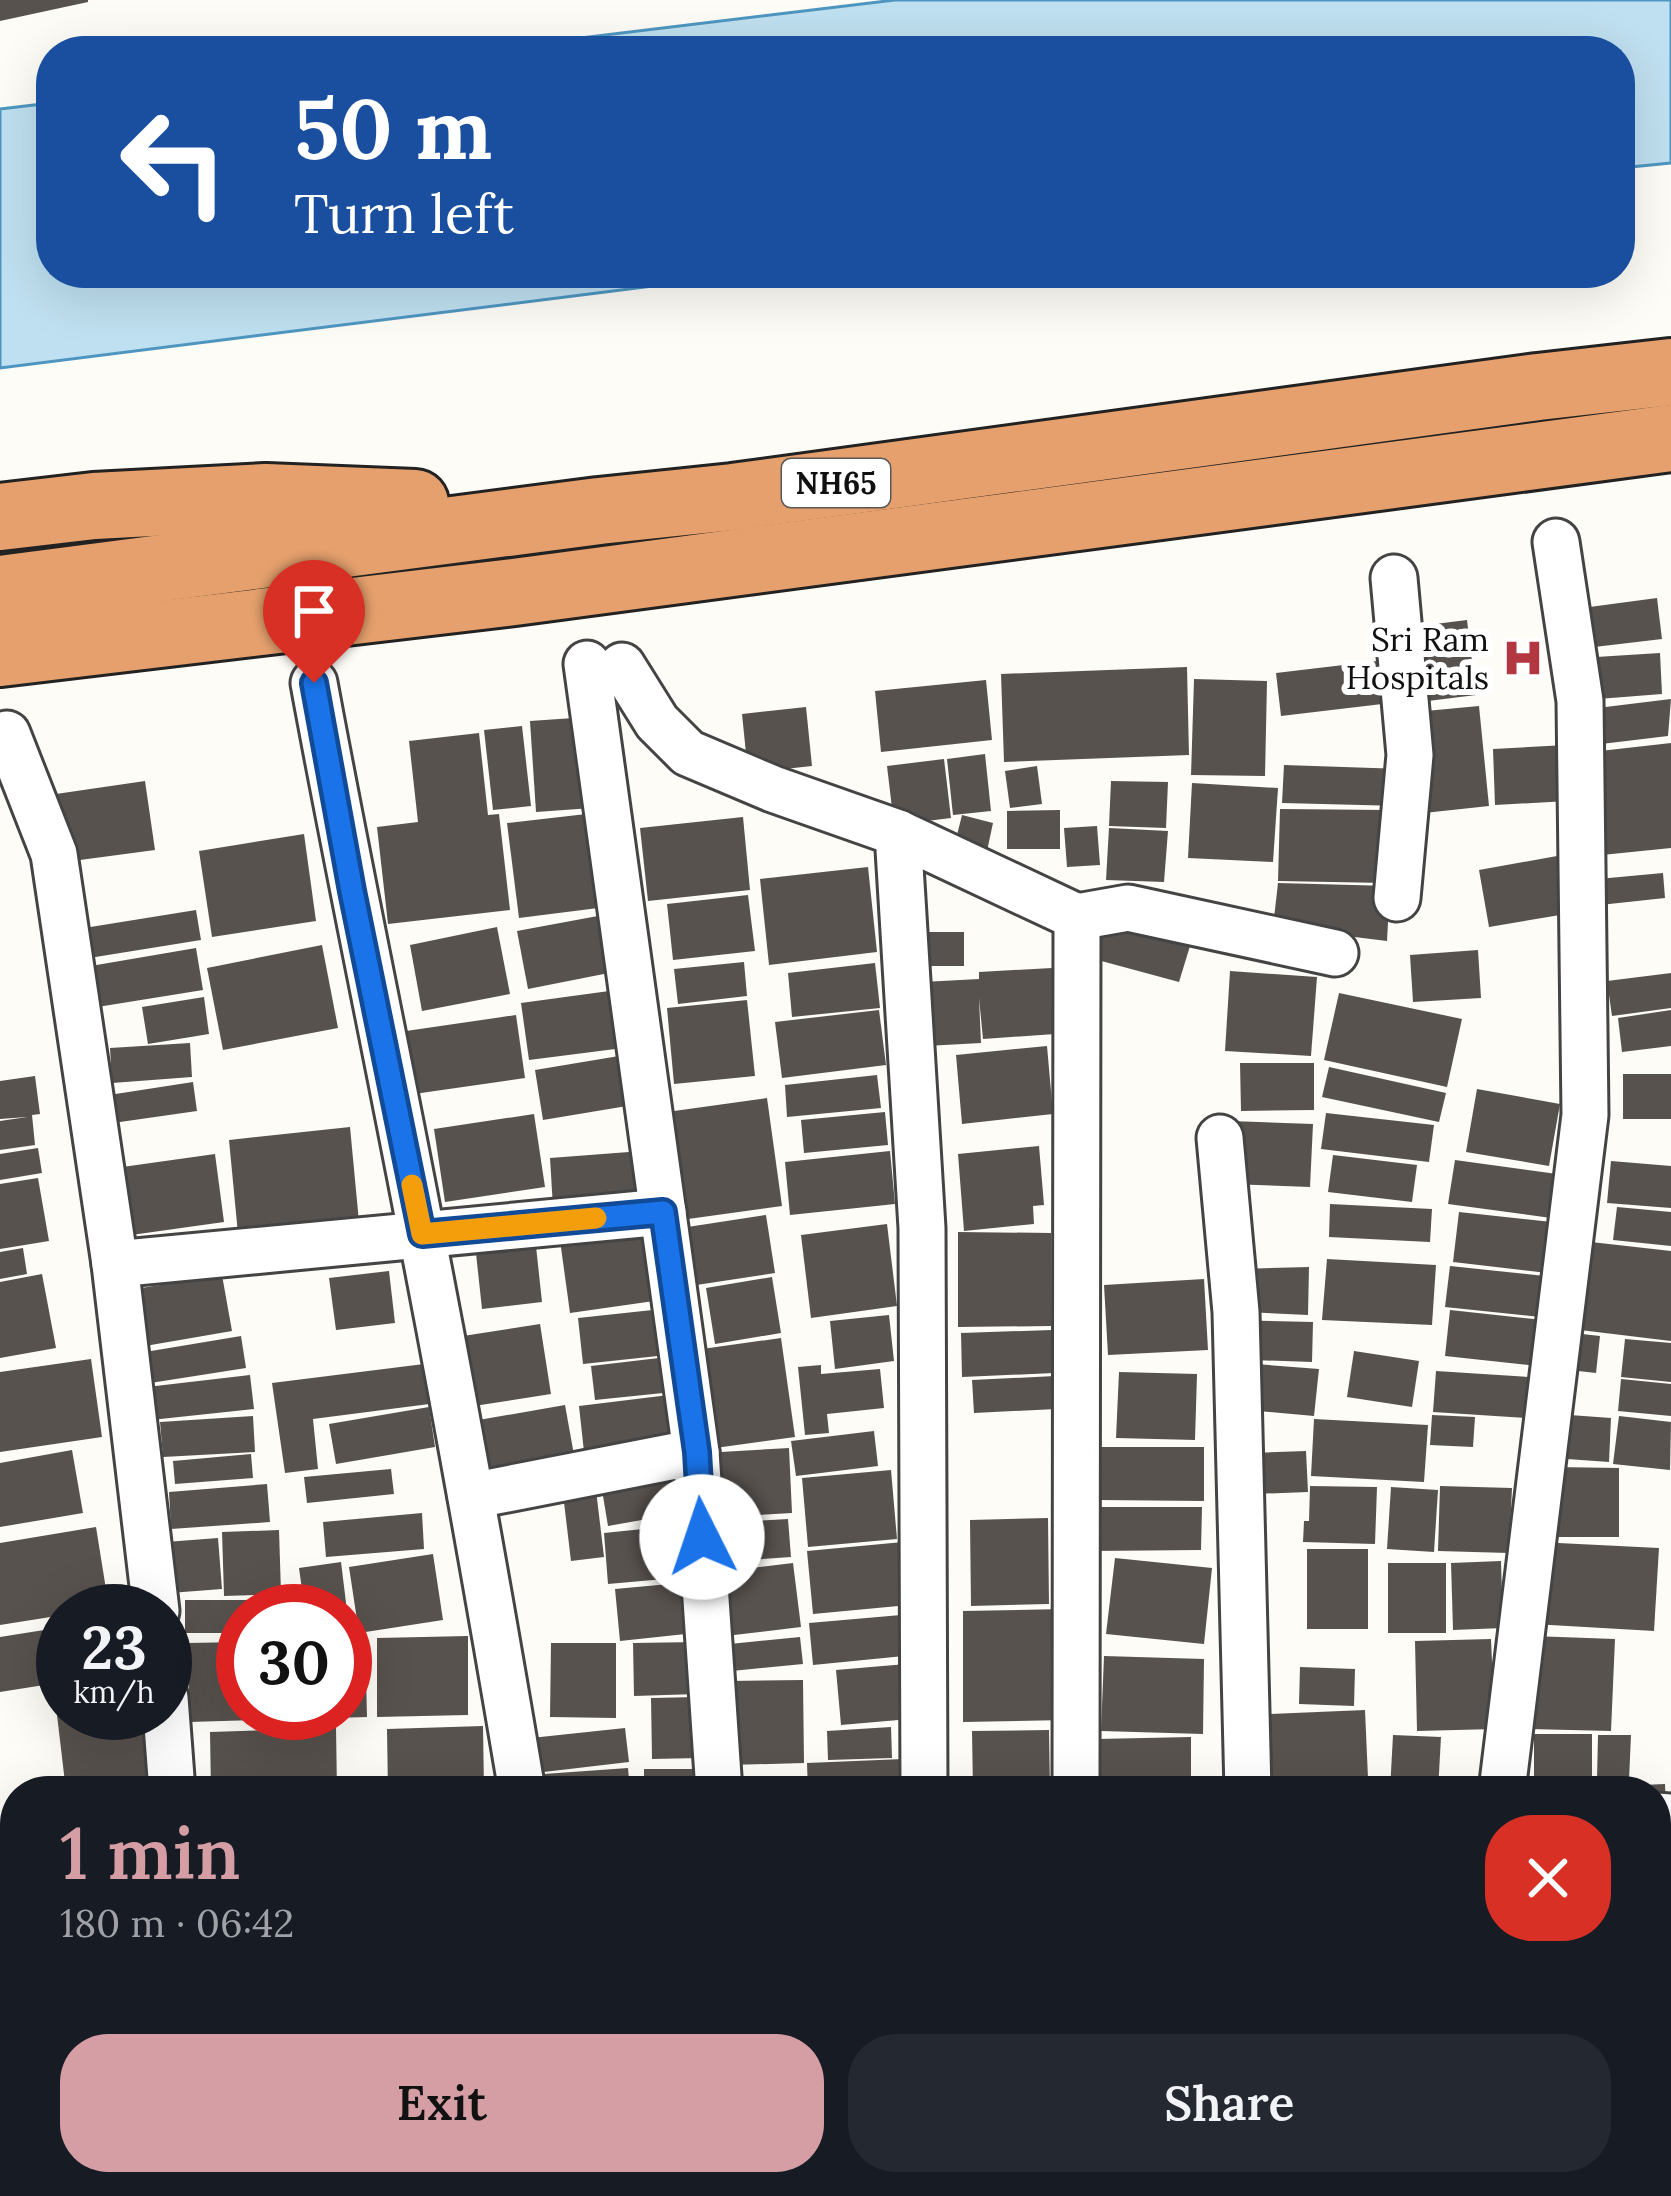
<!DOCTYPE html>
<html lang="en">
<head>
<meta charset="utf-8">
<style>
	:root { --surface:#171b24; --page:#242831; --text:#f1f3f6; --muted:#9ea1a6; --accent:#d59ea5 }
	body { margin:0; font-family:Lora,serif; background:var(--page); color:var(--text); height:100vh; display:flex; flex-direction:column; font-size:45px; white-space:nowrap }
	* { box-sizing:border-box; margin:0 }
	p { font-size:39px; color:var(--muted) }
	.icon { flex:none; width:66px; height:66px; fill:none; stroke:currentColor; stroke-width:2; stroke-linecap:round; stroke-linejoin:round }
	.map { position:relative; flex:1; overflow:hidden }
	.drawer { position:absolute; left:0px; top:1776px; width:1671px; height:420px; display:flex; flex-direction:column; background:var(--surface); border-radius:48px 48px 0 0; box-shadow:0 12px 48px #0002 }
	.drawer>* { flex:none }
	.banner { position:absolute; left:36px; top:36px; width:1599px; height:252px; border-radius:48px; box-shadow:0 12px 48px #0002; background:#1a4fa0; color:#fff; overflow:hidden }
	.speed { position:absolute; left:36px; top:1584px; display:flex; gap:24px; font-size:60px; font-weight:700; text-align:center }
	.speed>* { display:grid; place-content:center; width:156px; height:156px; border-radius:50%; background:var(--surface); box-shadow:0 12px 48px #0002; line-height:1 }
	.speed small { font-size:30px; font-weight:400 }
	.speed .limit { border:18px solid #d22; background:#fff; color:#111 }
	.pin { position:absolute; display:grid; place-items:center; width:102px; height:102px; color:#fff; margin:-123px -51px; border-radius:50% 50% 50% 0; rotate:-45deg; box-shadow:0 0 12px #0007 }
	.pin .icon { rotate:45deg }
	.me { position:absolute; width:132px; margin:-66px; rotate:356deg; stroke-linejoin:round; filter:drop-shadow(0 0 9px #0008) }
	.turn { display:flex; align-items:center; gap:42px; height:252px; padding:0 60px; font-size:54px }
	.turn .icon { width:156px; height:156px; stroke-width:2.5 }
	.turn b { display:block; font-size:84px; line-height:102px }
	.round { display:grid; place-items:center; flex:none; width:126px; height:126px; border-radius:48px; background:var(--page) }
	.headline { display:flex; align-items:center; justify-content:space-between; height:204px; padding:0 60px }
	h1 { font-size:72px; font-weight:600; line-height:90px; color:var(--accent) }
	.cta { display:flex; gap:24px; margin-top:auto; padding:24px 60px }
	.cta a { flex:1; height:138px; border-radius:48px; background:var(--accent); color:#111; font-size:48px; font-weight:600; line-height:138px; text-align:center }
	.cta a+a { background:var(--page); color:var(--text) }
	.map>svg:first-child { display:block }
	.water { fill:#bfe0f0; stroke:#4e96c0; stroke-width:3 }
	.building { fill:#58524e }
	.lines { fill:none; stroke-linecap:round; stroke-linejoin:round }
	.street-casing { stroke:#444; stroke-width:51 }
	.highway-casing { stroke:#222; stroke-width:72 }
	.street { stroke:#fff; stroke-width:45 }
	.highway { stroke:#e5a06d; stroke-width:66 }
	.route-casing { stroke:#114b97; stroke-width:30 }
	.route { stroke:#1a73e8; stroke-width:21 }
	.slow { stroke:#f59e0b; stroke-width:21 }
	.labels { text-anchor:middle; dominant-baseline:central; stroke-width:12; stroke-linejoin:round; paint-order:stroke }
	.shield { fill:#fff; stroke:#585858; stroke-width:3 }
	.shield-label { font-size:30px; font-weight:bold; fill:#111 }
	.poi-label { font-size:33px; fill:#111; stroke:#fff; text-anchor:end }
</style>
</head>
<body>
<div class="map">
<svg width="1671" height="2196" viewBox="0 0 1671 2196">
	<rect width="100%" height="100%" fill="#fefcf6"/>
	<g class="water">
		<path d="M895 0H1671V163L1620 168V51H473Z"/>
		<path d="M51 103V273H756L0 368V109Z"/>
	</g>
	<g class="building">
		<path d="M0 0H88V2L0 21Z"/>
		<path d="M1657 598 1662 639 1586 648 1582 608Z"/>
		<path d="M1467 620 1476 695 1420 702 1411 627Z"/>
		<path d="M1660 653 1662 694 1598 699 1596 657Z"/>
		<path d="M1394 659 1399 702 1281 716 1276 673Z"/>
		<path d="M1187 667 1189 755 1004 762 1001 674Z"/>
		<path d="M1194 679 1267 681 1265 776 1191 775Z"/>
		<path d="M986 680 992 740 881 752 875 691Z"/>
		<path d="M1671 699 1668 736 1593 745 1589 709Z"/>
		<path d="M1479 706 1489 806 1424 813 1415 712Z"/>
		<path d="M806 707 812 766 748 773 742 714Z"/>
		<path d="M588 717 592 808 536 812 530 721Z"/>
		<path d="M522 726 531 806 493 810 484 730Z"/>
		<path d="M479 733 488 815 499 814 510 910 388 924 377 827 418 822 409 741Z"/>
		<path d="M1671 743V848L1602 855 1591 752Z"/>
		<path d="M1566 745 1568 801 1495 805 1493 749Z"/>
		<path d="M985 754 991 811 953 815 947 759Z"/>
		<path d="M944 759 951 818 894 825 887 766Z"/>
		<path d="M1284 765 1403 769 1401 806 1282 803Z"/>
		<path d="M1037 766 1042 804 1010 808 1005 771Z"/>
		<path d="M145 781 155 850 65 862 56 794Z"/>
		<path d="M1111 781 1168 782 1166 828 1109 826Z"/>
		<path d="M1192 783 1278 788 1273 862 1188 858Z"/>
		<path d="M1280 809 1386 810 1385 883 1278 881Z"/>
		<path d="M1060 810V849H1007V811Z"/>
		<path d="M595 813 606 907 519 918 507 823Z"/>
		<path d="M962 815 993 823 987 851 955 843Z"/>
		<path d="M743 817 750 890 648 901 640 828Z"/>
		<path d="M1097 826 1100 865 1067 867 1064 828Z"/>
		<path d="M1109 828 1168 831 1164 882 1106 880Z"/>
		<path d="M304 834 316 921 212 937 199 851Z"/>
		<path d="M1568 854 1578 912 1489 927 1479 870Z"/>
		<path d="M868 867 877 952 769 965 760 879Z"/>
		<path d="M1663 873 1665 898 1600 905 1598 879Z"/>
		<path d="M1278 883 1390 886 1387 941 1273 927Z"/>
		<path d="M748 895 755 951 673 960 667 904Z"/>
		<path d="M196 910 201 940 83 959 78 929Z"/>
		<path d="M614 913 624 970 528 989 517 931Z"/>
		<path d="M1099 921 1194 933 1179 982 1094 959Z"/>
		<path d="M497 927 510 994 422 1011 410 945Z"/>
		<path d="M923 932H964V966H922Z"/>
		<path d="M322 945 338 1028 223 1050 207 968Z"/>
		<path d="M196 948 203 990 85 1009 79 968Z"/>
		<path d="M1478 950 1481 998 1413 1002 1410 955Z"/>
		<path d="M744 962 747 996 678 1004 674 969Z"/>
		<path d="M875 963 880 1008 792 1017 788 973Z"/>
		<path d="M1052 968 1055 1034 983 1039 979 998 981 1043 926 1046 923 982 979 979V972Z"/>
		<path d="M1230 971 1317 977 1311 1056 1225 1051Z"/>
		<path d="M1671 973V1008L1612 1016 1607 981Z"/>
		<path d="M624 989 631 1047 529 1060 521 1003Z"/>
		<path d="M1339 993 1462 1019 1447 1087 1324 1060Z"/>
		<path d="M204 997 209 1034 148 1044 142 1007Z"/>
		<path d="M747 1000 755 1076 674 1084 667 1008Z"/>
		<path d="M879 1010 886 1065 782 1078 775 1022Z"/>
		<path d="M1671 1010V1046L1622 1052 1618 1018Z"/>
		<path d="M516 1015 525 1078 414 1094 406 1031Z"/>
		<path d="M190 1043 192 1077 112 1083 110 1048Z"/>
		<path d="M1047 1046 1053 1114 962 1124 956 1055Z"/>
		<path d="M631 1054 639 1104 543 1120 535 1070Z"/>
		<path d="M1240 1063H1314V1110L1241 1111Z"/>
		<path d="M1329 1067 1446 1093 1439 1122 1322 1097Z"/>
		<rect x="1623" y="1074" width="48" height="45"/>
		<path d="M877 1075 881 1108 787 1117 785 1085Z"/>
		<path d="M35 1076 40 1114 32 1115 35 1145 0 1150V1121L27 1117 0 1119V1081Z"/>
		<path d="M193 1082 197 1111 113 1123 109 1095Z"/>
		<path d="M1477 1089 1560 1104 1549 1166 1466 1152Z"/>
		<path d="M767 1098 782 1206 688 1219 674 1111Z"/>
		<path d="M885 1112 888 1145 804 1153 801 1120Z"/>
		<path d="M1326 1113 1434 1125 1429 1162 1321 1149Z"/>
		<path d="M534 1114 545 1187 445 1202 434 1129Z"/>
		<path d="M1231 1121 1313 1124 1310 1187 1228 1184Z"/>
		<path d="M350 1127 359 1222 238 1234 229 1140Z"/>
		<path d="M1039 1146 1044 1205 1033 1206 1034 1224 964 1231 958 1154Z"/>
		<path d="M38 1148 42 1173 0 1180V1154Z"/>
		<path d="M642 1151 645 1201 553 1207 550 1158Z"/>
		<path d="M890 1151 895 1204 790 1215 785 1162Z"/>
		<path d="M215 1154 224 1222 117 1237 108 1169Z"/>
		<path d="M1333 1155 1417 1165 1412 1202 1328 1192Z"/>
		<path d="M1455 1160 1557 1174 1551 1218 1448 1204Z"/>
		<path d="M1611 1161 1671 1166V1208L1607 1203Z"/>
		<path d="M38 1178 49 1241 0 1249V1184Z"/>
		<path d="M1330 1204 1432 1209 1430 1242 1329 1237Z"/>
		<path d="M1617 1207 1671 1212V1246L1613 1240Z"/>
		<path d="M1459 1212 1561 1223 1556 1274 1453 1262Z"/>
		<path d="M766 1215 775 1273 690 1286 681 1228Z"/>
		<path d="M644 1222 654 1301 570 1313 559 1233Z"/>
		<path d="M887 1224 897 1306 811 1318 801 1235Z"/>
		<path d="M958 1232 1051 1233V1326L958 1327Z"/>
		<path d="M535 1237 542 1302 482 1309 475 1244Z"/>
		<path d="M1591 1242 1671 1251V1341L1580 1330Z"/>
		<path d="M23 1248 27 1274 0 1279V1252Z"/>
		<path d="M1327 1259 1436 1265 1432 1325 1322 1320Z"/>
		<path d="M1450 1266 1554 1277 1549 1318 1445 1307Z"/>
		<path d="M1309 1267 1308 1315 1245 1312 1239 1269Z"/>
		<path d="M389 1271 395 1323 336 1330 329 1278Z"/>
		<path d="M42 1274 56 1348 0 1358V1282Z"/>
		<path d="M222 1275 232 1331 145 1346 135 1289Z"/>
		<path d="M772 1277 781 1333 715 1344 706 1288Z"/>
		<path d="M1204 1279 1208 1350 1108 1355 1104 1285Z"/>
		<path d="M662 1309 667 1355 583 1364 578 1318Z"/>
		<path d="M1450 1310 1543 1320 1538 1366 1445 1356Z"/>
		<path d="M889 1315 894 1361 835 1369 830 1321Z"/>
		<path d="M1225 1320 1313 1322 1312 1362 1224 1359Z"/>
		<path d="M540 1324 551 1394 474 1406 463 1336Z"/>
		<path d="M1052 1330 1054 1373 962 1377 961 1333Z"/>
		<path d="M1573 1333 1600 1336 1596 1373 1569 1370Z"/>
		<path d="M241 1336 246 1368 144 1384 139 1353Z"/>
		<path d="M781 1338 795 1437 708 1449 695 1350Z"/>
		<path d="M1625 1339 1671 1343V1382L1621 1377Z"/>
		<path d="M1354 1351 1419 1361 1412 1407 1347 1397Z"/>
		<path d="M659 1358 663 1393 595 1400 591 1366Z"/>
		<path d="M91 1359 102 1437 0 1452V1372Z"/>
		<path d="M1230 1362 1319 1369 1314 1416 1225 1408Z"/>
		<path d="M432 1363 437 1403 313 1419 318 1469 285 1473 272 1383Z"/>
		<path d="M821 1365V1374L880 1369 884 1408 827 1414 829 1433 805 1435 798 1367Z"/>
		<path d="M1436 1371 1529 1377 1526 1418 1433 1412Z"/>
		<path d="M1119 1372 1197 1374 1195 1440 1116 1438Z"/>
		<path d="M250 1375 254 1409 151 1420 147 1387Z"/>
		<path d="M1055 1376 1056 1409 974 1413 972 1380Z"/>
		<path d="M1621 1379 1671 1384V1416L1618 1411Z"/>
		<path d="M669 1395 675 1442 584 1452 579 1406Z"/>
		<path d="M565 1405 576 1466 478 1484 467 1422Z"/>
		<path d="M429 1407 435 1447 336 1464 329 1424Z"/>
		<path d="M1556 1414 1611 1418 1609 1462 1553 1458Z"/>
		<path d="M1432 1415 1475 1417 1473 1447 1430 1445Z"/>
		<path d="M253 1416 255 1452 163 1457 160 1422Z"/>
		<path d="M1619 1416 1671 1422 1670 1470 1613 1464Z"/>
		<path d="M1314 1419 1428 1425 1424 1482 1311 1476Z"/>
		<path d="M874 1431 878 1466 796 1476 791 1441Z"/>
		<path d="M1098 1447H1204V1501L1098 1500Z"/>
		<path d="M789 1448 792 1513 725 1517 721 1452Z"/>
		<path d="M72 1450 83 1513 0 1527V1463Z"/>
		<path d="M1306 1451 1308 1492 1226 1495 1225 1454Z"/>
		<path d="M251 1454 253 1478 175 1484 173 1461Z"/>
		<path d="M678 1464 687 1512 608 1526 600 1478Z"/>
		<path d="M1555 1467 1619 1468V1537H1554Z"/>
		<path d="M391 1469 394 1494 307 1503 304 1477Z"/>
		<path d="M891 1470 897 1539 808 1547 802 1478Z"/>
		<path d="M267 1484 270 1522 171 1529 169 1492Z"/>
		<path d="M1310 1486 1377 1487 1375 1544 1303 1542 1304 1521H1309Z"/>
		<path d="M1440 1486 1512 1488 1509 1553 1438 1551Z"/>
		<path d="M1391 1487 1438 1490 1434 1552 1387 1549Z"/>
		<path d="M596 1490 604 1557 571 1561 563 1494Z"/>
		<path d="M1092 1507H1202L1201 1550 1092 1551Z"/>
		<path d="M422 1513 424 1549 326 1557 323 1522Z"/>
		<path d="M1048 1518 1049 1604 971 1606 970 1520Z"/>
		<path d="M788 1519 791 1557 709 1563 706 1524Z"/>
		<path d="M682 1525 687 1577 608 1584 604 1533Z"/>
		<path d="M96 1527 109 1608 63 1611V1615L0 1625V1543Z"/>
		<path d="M279 1530 281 1594 224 1596 222 1532Z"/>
		<path d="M218 1538 222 1589 170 1593 166 1542Z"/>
		<path d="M903 1542 909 1605 813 1614 807 1551Z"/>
		<path d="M1538 1542 1659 1548 1654 1631 1533 1624Z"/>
		<rect x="1307" y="1549" width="61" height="80"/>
		<path d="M433 1554 443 1620 359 1633 349 1567Z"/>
		<path d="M1115 1558 1212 1568 1204 1644 1106 1634Z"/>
		<path d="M1501 1561 1503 1628 1453 1630 1451 1563Z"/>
		<path d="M341 1562 347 1611H305L299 1568Z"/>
		<path d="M793 1563 801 1627 717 1637 710 1573Z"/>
		<rect x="1388" y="1563" width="58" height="70"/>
		<path d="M691 1582 695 1633 620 1641 615 1589Z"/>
		<path d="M185 1600H290V1611H243V1633H185Z"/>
		<path d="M1064 1609 1065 1720 963 1722V1611Z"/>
		<path d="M901 1615 904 1656 813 1665 809 1623Z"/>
		<path d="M63 1627V1682L0 1692V1637Z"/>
		<path d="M468 1636V1715L377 1717V1638Z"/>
		<path d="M1532 1636 1615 1639 1611 1731 1529 1729Z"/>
		<path d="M800 1637 803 1664 722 1672 720 1645Z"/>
		<path d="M345 1639H365L367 1717 189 1722 188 1643 243 1642V1713H345Z"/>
		<path d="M1491 1639 1495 1729 1417 1731 1415 1641Z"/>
		<path d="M698 1642V1694L634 1696 633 1643Z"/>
		<path d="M551 1643H616V1718L550 1717Z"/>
		<path d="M1104 1656 1204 1659 1203 1734 1101 1731Z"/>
		<path d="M906 1664 910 1719 841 1725 836 1670Z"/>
		<path d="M1300 1667 1355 1669 1354 1706 1299 1704Z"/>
		<path d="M803 1680 804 1763 730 1765 729 1681Z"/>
		<path d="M698 1697 699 1758 652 1759 651 1698Z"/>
		<path d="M1365 1710 1368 1778 1246 1783 1243 1715Z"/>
		<path d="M68 1713H143L153 1791H66L57 1715Z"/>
		<path d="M483 1726 484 1791H388L387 1729Z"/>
		<path d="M891 1727 892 1758 828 1760 827 1731Z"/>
		<path d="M336 1728 337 1791H211L210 1732Z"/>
		<path d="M625 1728 629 1762 535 1773 531 1738Z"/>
		<path d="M1049 1730 1050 1791H973L972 1731Z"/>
		<rect x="1534" y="1734" width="58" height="57"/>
		<path d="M1393 1735 1441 1737 1438 1791H1390Z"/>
		<path d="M1598 1735H1631L1629 1780H1597Z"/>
		<path d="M1191 1737V1791H1098L1097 1739Z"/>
		<path d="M903 1759 904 1791H808L807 1763Z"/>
		<path d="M628 1768 630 1791H545L544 1774Z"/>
		<rect x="644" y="1769" width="49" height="22"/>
		<path d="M1665 1784 1666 1810H1656V1791H1596V1787Z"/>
		<path d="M1656 1828 1671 1829 1669 1891H1656Z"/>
		<rect x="1656" y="1899" width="15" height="59"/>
		<path d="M0 1970 15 1973 13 2063 0 2061Z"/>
		<path d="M1656 2055 1671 2057 1664 2119 1656 2118Z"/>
		<path d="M0 2066 15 2068V2139L0 2137Z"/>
		<path d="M159 2181H282L278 2196H177L157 2190Z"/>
		<path d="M296 2181H375L370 2196H291Z"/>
		<path d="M381 2181H491L487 2196H377Z"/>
		<path d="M530 2181H598L623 2187 621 2196H526Z"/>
		<path d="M658 2181H715L713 2196H656Z"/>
		<path d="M752 2181H903V2196H751Z"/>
		<path d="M954 2181H1068L1070 2196H956Z"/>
		<path d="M1230 2181H1295L1294 2196H1229Z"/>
		<rect x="1348" y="2181" width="70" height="8"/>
	</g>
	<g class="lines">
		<g class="street-casing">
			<g id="street">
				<path d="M1394 578 1410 755 1397 898"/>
				<path d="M622 666 657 722 688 753 773 789 898 833 922 1228 924 1791"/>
				<path d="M314 683C348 868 387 1052 422 1236 458 1421 491 1606 522 1791"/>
				<path d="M7 734 54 854 115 1264 156 1611"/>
				<path d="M898 833 1077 917 1076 1791"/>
				<path d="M1077 917 1128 908 1335 953"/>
				<path d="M1220 1138 1236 1312 1248 1791"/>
				<path d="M115 1264 663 1212"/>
				<path d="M696 1452 719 1791"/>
				<path d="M471 1496 696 1452 587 664"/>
				<path d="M165 1698 172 1791"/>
				<path d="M1502 1791 1585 1115 1580 701 1556 542"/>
				<path d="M1656 1816 1671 1817"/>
				<path d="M0 2160 15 2163"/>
				<path d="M72 2181 118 2196"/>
				<path d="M939 2181 940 2196"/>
				<path d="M1469 2181V2196"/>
				<path d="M512 2196 513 2181"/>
				<path d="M730 2196 732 2181"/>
				<path d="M1209 2196 1210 2181"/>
			</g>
		</g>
		<g class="highway-casing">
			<g id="highway">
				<path d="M0 517 94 506 266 497 415 503"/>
				<path d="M0 589 599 511 733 497 1538 387 1671 372"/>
				<path d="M0 653 514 592 1671 438"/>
			</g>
		</g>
		<use href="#street" class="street"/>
		<use href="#highway" class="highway"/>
	</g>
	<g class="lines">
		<g class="route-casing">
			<path id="route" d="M314 683 352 891 422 1234 663 1212 697 1452 702 1537"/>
		</g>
		<use href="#route" class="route"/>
		<path class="slow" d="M412 1185 422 1234 596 1218"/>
	</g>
	<defs>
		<g id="hospital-bare" transform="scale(3.24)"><path d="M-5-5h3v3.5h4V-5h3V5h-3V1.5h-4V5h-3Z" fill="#b33741" stroke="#fff" stroke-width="2.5" paint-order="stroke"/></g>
	</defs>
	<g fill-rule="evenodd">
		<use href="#hospital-bare" x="1523" y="658"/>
	</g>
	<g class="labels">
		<rect class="shield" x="782" y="459" width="108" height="48" rx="9"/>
		<g class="shield-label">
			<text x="836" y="483">NH65</text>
		</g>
		<g class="poi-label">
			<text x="1489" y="639">Sri Ram<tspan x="1489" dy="38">Hospitals</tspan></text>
		</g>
	</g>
</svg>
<div class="speed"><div>23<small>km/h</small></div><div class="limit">30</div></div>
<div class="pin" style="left:314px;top:683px;background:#d93025"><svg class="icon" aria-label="arrive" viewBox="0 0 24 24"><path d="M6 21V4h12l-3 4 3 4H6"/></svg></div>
<svg class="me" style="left:702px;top:1537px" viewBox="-20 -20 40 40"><circle r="19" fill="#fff"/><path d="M0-13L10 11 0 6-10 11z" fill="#1a73e8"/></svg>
<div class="banner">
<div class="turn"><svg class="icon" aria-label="left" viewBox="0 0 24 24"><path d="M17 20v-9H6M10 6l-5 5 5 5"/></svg><div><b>50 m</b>Turn left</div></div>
</div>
<section class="drawer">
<div class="headline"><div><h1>1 min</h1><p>180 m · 06:42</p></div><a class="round" style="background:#d93025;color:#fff"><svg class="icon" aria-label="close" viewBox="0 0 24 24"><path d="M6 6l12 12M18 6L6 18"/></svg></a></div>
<div class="cta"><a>Exit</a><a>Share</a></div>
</section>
</div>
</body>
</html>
